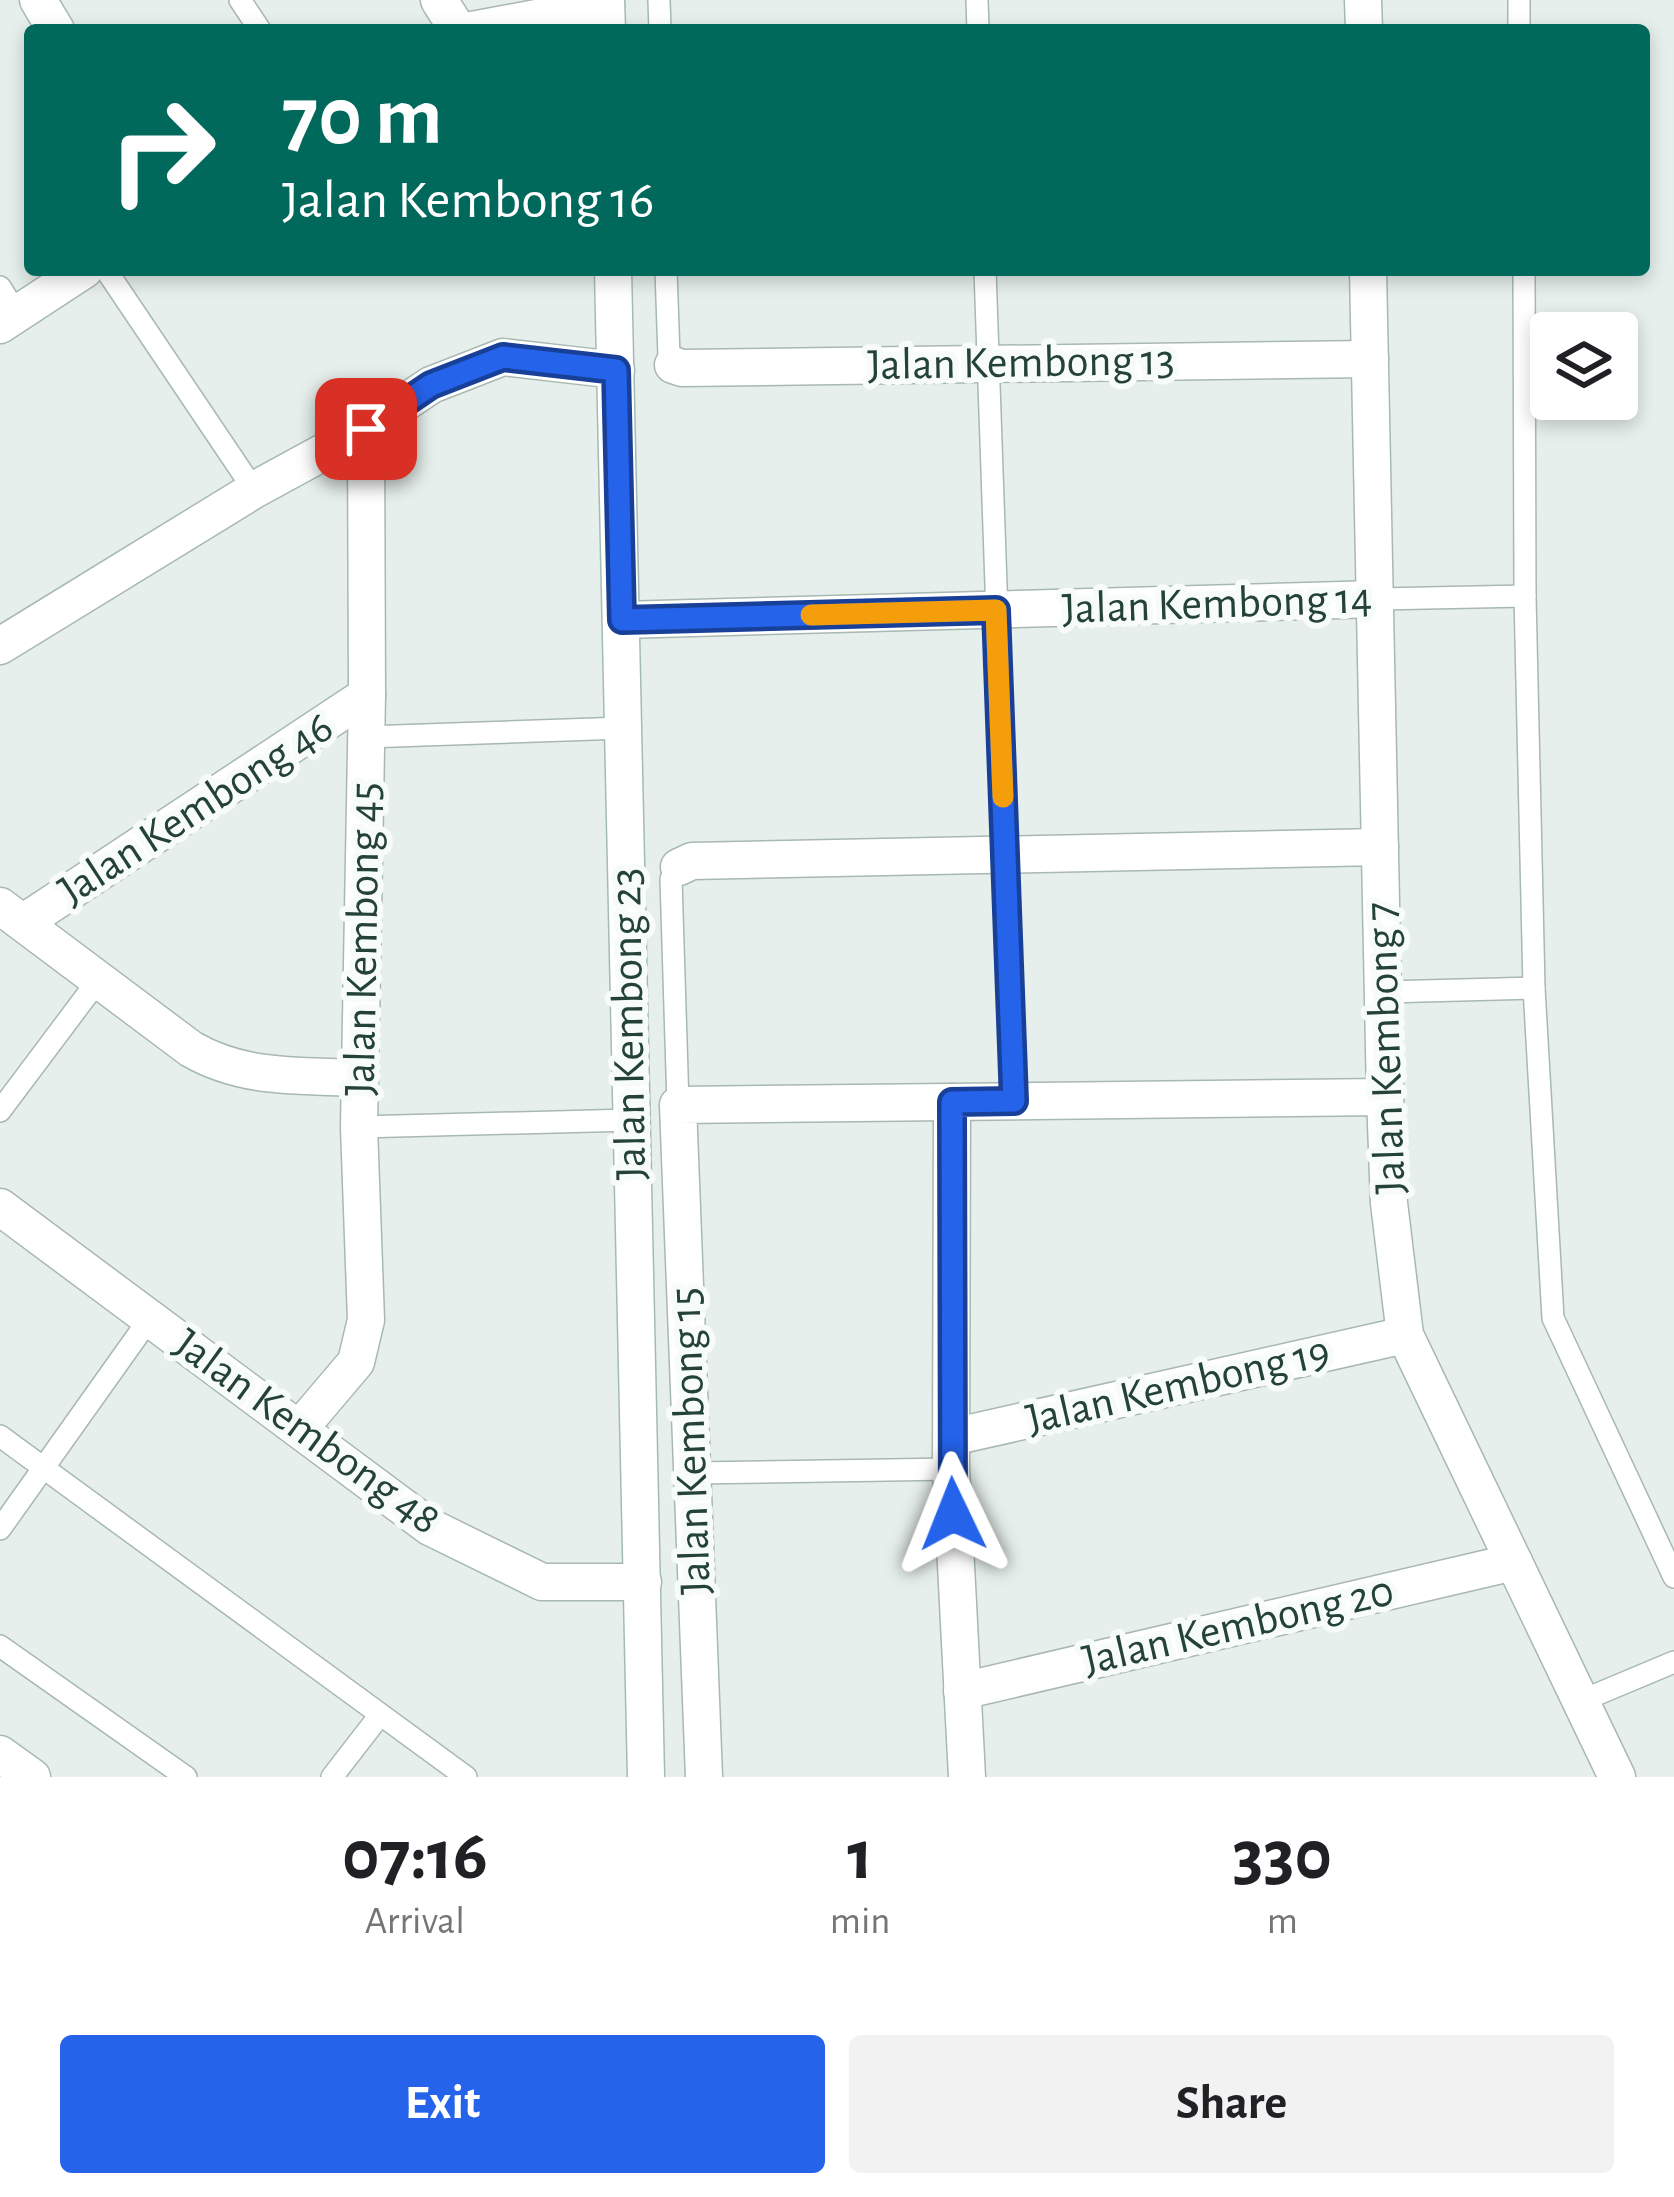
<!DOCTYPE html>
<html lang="en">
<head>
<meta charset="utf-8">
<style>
	:root { --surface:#fff; --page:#f2f2f2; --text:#202124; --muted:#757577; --accent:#2563eb }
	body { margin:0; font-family:"Alegreya Sans",sans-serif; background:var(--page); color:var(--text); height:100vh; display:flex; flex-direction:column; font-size:45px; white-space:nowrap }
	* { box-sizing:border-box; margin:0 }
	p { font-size:39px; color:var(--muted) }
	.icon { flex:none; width:66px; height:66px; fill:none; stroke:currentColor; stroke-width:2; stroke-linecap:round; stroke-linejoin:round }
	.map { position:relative; height:1777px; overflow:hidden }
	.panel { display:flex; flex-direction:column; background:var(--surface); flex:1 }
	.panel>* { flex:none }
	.hud { position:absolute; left:24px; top:24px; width:1626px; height:252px; border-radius:12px; box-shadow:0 6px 18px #0003; background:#00695c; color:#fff; overflow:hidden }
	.fabs { position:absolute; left:1530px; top:312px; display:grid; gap:24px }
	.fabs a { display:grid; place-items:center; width:108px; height:108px; border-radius:12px; background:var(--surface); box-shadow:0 6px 18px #0003; font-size:60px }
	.pin { position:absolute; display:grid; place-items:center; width:102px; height:102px; color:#fff; margin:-51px; border-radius:24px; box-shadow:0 6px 18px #0006 }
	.me { position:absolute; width:132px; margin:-66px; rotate:358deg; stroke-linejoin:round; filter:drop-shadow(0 0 9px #0008) }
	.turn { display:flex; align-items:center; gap:42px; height:252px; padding:0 60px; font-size:54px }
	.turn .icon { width:156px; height:156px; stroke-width:2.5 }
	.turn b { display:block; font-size:84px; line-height:102px }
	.eta { display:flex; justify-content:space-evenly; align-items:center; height:204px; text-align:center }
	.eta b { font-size:72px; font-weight:700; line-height:84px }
	.primary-button { display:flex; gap:24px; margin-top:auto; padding:24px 60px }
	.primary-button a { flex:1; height:138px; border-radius:12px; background:var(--accent); color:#fff; font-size:48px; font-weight:700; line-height:138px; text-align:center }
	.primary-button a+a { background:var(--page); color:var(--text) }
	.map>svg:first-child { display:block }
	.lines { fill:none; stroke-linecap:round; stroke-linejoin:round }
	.lane-casing { stroke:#a8b8b2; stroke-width:24 }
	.street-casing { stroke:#a8b8b2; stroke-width:39 }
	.secondary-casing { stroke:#a4bbb3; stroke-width:39 }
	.lane { stroke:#fff; stroke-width:21 }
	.street { stroke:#fff; stroke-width:36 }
	.secondary { stroke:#fff; stroke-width:36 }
	.route-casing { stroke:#184099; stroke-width:30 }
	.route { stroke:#2563eb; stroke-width:21 }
	.slow { stroke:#f59e0b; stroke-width:21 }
	.labels { text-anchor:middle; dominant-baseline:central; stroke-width:12; stroke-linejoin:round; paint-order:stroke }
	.street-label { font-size:45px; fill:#24423a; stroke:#f7fbf9 }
</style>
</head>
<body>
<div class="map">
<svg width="1674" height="1777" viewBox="0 0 1674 1777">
	<rect width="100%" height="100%" fill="#e6efeb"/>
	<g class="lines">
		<g class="lane-casing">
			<g id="lane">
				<path d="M240 0 260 30"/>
				<path d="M659 0 660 30"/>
				<path d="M977 0 978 30"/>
				<path d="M1519 0V30"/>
				<path d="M106 270 254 490"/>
				<path d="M666 270 669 357 673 365"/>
				<path d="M985 270 1014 1101"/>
				<path d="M1524 270 1525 596 1534 988 1553 1318 1674 1577"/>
				<path d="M0 287 17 314"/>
				<path d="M1378 599 1525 596"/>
				<path d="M366 737 623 728"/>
				<path d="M1385 992 1534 988"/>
				<path d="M678 1105 671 879 679 867"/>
				<path d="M0 1111 99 979"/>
				<path d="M359 1127 631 1120"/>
				<path d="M0 1436 466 1777"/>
				<path d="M692 1473 951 1469"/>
				<path d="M0 1529 150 1318"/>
				<path d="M0 1646 186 1777"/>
				<path d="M1581 1701 1674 1662"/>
				<path d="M332 1777 380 1715"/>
			</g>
		</g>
		<g class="street-casing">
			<g id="street">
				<path d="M38 0 56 30"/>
				<path d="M439 0 458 30"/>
				<path d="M1363 0 1364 30"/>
				<path d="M472 30 606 5"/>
				<path d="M1368 270 1385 1097 1389 1203 1405 1335 1617 1777"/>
				<path d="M0 325 84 270"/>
				<path d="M673 365 682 368 1370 359"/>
				<path d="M622 620 1378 599"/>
				<path d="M0 646 254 490 366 429 431 385 503 357 616 370"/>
				<path d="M679 867 692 861 1380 847"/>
				<path d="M0 906 191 1049C245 1080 299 1075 360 1078"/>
				<path d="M24 922 367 695"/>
				<path d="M952 1102 951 1469 967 1777"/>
				<path d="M0 1207 430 1527 542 1582H643"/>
				<path d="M300 1428 356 1362 366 1320 359 1127 367 695 366 429"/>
				<path d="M952 1437 1405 1335"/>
				<path d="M962 1691 1514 1562"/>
				<path d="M704 1777 678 1105 1385 1097"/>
			</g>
		</g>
		<g class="secondary-casing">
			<g id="secondary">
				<path d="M606 0 607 30"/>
				<path d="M613 270 646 1777"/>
				<path d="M0 1754 32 1777"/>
			</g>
		</g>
		<use href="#lane" class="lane"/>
		<use href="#street" class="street"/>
		<use href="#secondary" class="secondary"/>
	</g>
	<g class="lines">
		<g class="route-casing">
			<path id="route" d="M366 429 431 385 503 357 616 370 622 620 996 610 1014 1101 952 1102 953 1514"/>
		</g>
		<use href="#route" class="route"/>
		<path class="slow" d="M811 615 996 610 1003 797"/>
	</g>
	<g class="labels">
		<g class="street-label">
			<text transform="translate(1021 363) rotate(-1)">Jalan Kembong 13</text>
			<text transform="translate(1217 604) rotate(-2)">Jalan Kembong 14</text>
			<text transform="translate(196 809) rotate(-33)">Jalan Kembong 46</text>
			<text transform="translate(363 939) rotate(-89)">Jalan Kembong 45</text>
			<text transform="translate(629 1024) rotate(-91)">Jalan Kembong 23</text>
			<text transform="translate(1386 1048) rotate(-92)">Jalan Kembong 7</text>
			<text transform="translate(1178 1386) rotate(-13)">Jalan Kembong 19</text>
			<text transform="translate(307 1432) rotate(36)">Jalan Kembong 48</text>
			<text transform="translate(691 1441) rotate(-92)">Jalan Kembong 15</text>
			<text transform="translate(1238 1626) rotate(-13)">Jalan Kembong 20</text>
		</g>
	</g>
</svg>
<div class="fabs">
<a><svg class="icon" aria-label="layers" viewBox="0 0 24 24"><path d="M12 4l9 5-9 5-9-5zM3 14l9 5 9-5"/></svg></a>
</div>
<div class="pin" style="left:366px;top:429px;background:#d93025"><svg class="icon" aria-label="arrive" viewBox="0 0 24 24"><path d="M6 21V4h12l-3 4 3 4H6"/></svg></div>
<svg class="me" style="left:953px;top:1514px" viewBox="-20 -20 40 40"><path d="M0-17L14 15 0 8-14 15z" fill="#2563eb" stroke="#fff" stroke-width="4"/></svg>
<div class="hud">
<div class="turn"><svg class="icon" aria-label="right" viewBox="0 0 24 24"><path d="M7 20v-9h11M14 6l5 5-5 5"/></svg><div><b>70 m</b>Jalan Kembong 16</div></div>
</div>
</div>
<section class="panel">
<div class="eta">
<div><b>07:16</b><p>Arrival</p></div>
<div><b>1</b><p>min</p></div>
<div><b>330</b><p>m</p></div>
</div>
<div class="primary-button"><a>Exit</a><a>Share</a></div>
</section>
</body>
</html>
